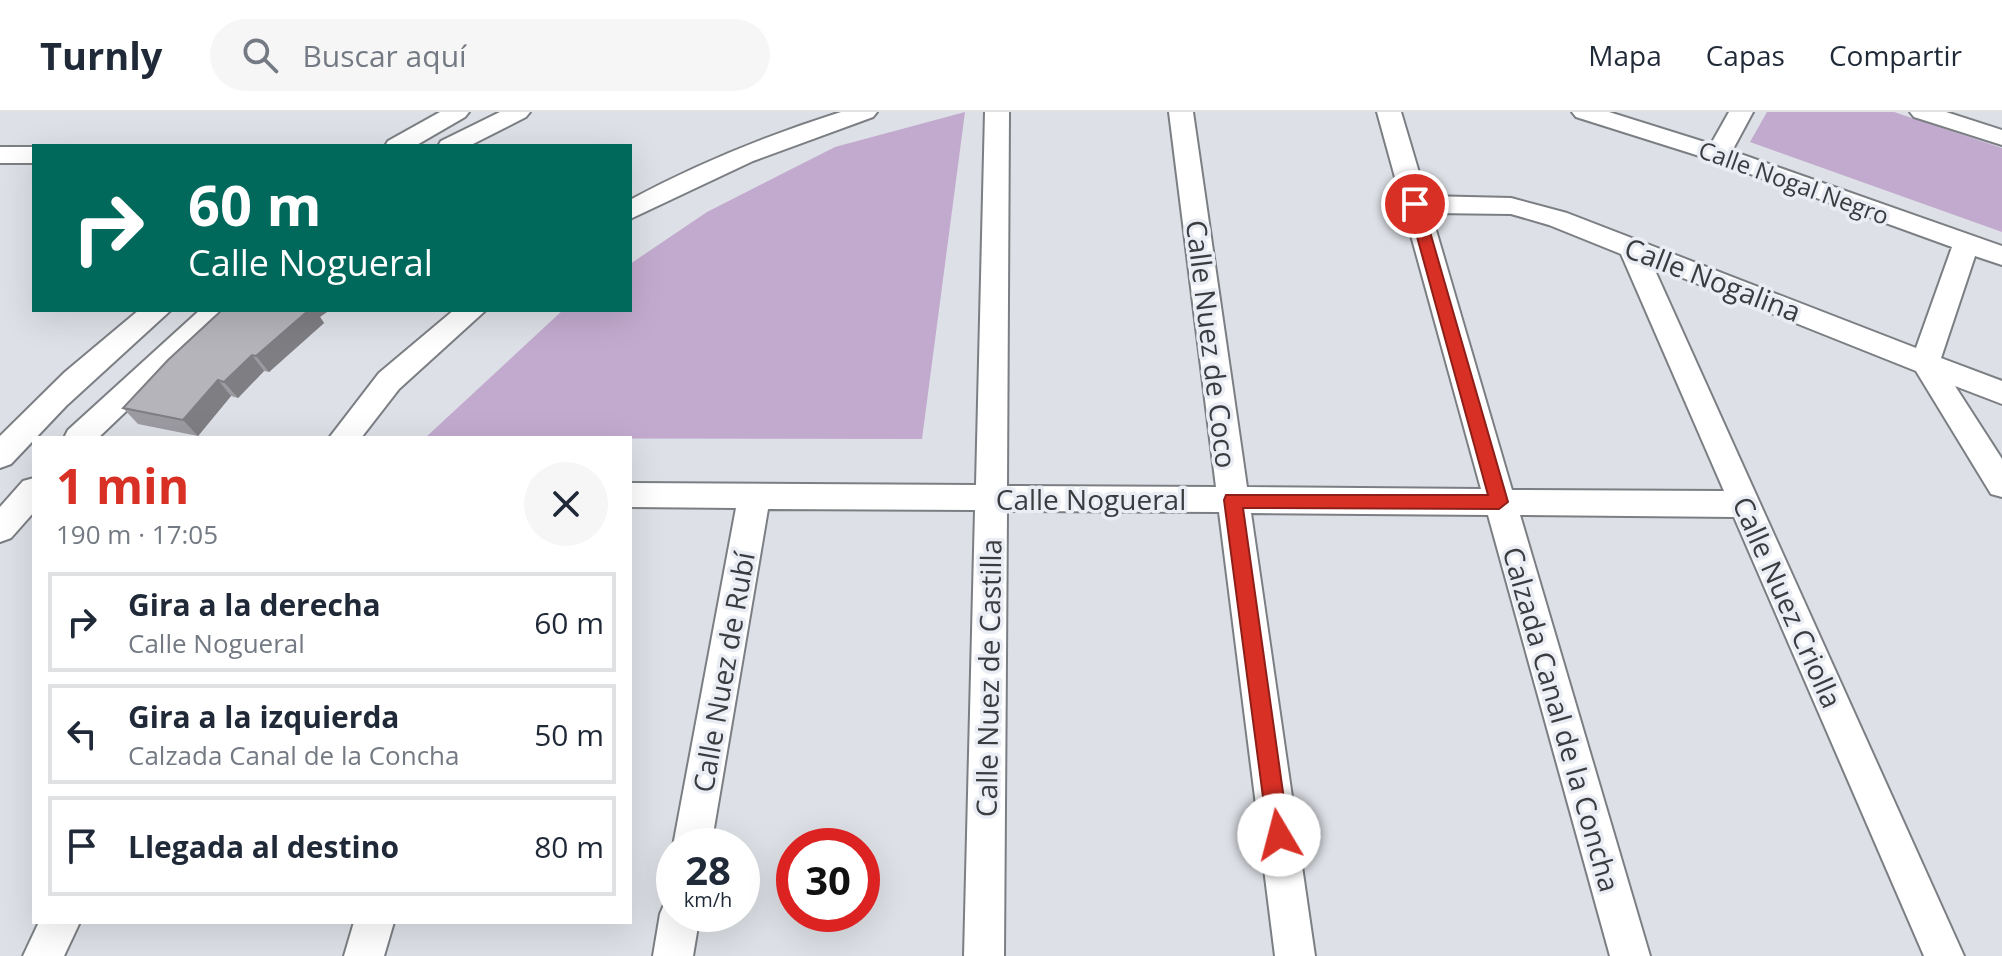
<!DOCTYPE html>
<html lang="es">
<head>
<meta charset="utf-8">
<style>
	:root { --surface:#fff; --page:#f6f6f7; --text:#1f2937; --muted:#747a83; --line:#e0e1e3; --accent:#d93025 }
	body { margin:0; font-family:"Open Sans",sans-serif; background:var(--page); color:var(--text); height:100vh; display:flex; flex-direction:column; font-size:30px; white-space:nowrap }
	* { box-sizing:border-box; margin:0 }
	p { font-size:26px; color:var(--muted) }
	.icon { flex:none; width:44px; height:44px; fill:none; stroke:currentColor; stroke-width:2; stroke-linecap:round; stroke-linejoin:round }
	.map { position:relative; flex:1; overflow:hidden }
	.drawer { position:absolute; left:32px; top:324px; width:600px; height:488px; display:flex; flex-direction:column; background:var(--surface); border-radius:0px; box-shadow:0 8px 32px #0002 }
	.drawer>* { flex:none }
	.guide { position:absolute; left:32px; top:32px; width:600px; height:168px; border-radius:0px; box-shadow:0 8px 32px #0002; background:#00695c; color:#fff; overflow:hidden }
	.speed { position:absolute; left:656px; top:716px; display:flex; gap:16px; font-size:40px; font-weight:700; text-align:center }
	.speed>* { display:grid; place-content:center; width:104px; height:104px; border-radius:50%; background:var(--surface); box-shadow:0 8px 32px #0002; line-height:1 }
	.speed small { font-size:20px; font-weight:400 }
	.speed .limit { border:12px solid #d22; background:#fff; color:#111 }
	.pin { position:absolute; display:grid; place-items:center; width:68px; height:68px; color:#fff; margin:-34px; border:4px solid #fff; border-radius:50%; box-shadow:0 2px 8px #0007 }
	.me { position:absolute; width:88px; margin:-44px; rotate:352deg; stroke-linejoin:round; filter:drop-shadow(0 0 6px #0008) }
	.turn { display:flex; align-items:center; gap:28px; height:168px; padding:0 24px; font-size:36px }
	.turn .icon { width:104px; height:104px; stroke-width:2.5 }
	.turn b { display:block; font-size:56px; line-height:68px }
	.round { display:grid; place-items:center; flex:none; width:84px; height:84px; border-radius:42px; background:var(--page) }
	.head { display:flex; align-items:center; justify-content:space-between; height:136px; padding:0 24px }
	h1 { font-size:48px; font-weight:700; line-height:60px; color:var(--accent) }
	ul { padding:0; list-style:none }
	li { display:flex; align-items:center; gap:24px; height:100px; margin:0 16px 12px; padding:0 8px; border:4px solid var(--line); border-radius:0px }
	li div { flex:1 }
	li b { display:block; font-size:30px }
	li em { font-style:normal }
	header { display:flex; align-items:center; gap:48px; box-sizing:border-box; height:112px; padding:0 40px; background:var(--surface); border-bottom:2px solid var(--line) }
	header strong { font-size:38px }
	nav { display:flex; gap:44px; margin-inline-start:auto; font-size:28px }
	.search { width:560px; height:72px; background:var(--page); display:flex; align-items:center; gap:20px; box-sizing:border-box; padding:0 28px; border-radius:44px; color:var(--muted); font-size:30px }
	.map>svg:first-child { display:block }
	.green { fill:#c2aace }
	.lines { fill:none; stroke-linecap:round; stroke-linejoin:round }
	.street-casing { stroke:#7b7e83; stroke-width:4 }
	.street { fill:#fff; fill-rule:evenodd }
	.wall { fill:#9c9ba1 }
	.shaded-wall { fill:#7f7e83 }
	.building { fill:#b5b4bb; stroke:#7f7e83; stroke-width:2 }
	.route { fill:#d93025; stroke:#8d1f18; stroke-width:2 }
	.labels { text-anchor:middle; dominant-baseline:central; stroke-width:7; stroke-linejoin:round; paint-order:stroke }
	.far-street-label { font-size:24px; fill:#3b3c3f; stroke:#eaedf3 }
	.street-label { font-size:28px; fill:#3b3c3f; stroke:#eaedf3 }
</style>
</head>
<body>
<header>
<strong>Turnly</strong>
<div class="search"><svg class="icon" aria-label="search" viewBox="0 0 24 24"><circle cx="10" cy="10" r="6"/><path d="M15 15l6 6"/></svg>Buscar aquí</div>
<nav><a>Mapa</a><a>Capas</a><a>Compartir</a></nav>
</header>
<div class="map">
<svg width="2002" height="844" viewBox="0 0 2002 844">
	<rect width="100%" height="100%" fill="#dde0e6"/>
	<g class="green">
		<path d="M965 0 922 327 425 326 563 198H630V152L707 100 835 35Z"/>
		<path d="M1767 0H1894L2002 36V120L1750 30Z"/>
	</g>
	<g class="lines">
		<g class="street-casing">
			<g id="street">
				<path d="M440 0H469L465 5 415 34H385L388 29Z"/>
				<path d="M500 0H530L526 5 469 34H438L441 29Z"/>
				<path d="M841 0H877L873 5 753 49 630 107V88C697 52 768 23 841 0Z"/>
				<path d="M985 0H1009L1007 374 1216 375 1169 0H1193L1247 375 1481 377 1377 0H1401L1426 84 1511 86 1567 101 1916 236 1952 135 1709 47 1576 5 1572 0H1609L1711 32 1729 0H1753L1732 39 2002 134V153L1975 144 1941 246 2002 269V292L1955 274 2002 347V385L1991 382 1916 259 1653 154 1964 844H1924L1734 405 1520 403 1650 844H1610L1488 403 1251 401 1315 844H1275L1219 400 1007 399 1004 844H964L975 398 768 397 711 734H674V737L673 734 736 396 630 395V371L976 373ZM1431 101 1511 102 1549 113 1621 142 1724 379 1512 378Z"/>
				<path d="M1910 0H1946L2002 18V33L1914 5Z"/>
				<rect x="0" y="35" width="34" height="16"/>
				<path d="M139 198H171L66 294 11 352 0 356V324L65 260Z"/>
				<path d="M200 198H232L98 326H64L68 318Z"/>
				<path d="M454 198H486L399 277 361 326H329L379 261Z"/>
				<path d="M34 366V400L11 426 0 430V395L23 369Z"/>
				<path d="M674 785V802H700L693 844H653L660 802 666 788Z"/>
				<path d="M39 810H80L64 844H23Z"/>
				<path d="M354 810H394L384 844H344Z"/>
			</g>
		</g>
		<use href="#street" class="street"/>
	</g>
	<path class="wall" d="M320 205 324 211 269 260 264 259 238 286 231 284 198 324 138 312 123 296Z"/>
	<g class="shaded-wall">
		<path d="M309 198H330L320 205 324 211 269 260 256 244Z"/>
		<path d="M252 243 264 259 238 286 224 270Z"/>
		<path d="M218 268 231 284 198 324 183 308Z"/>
	</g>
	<path class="building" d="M222 198H309L256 244 252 243 224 270 218 268 183 308 123 296 168 248Z"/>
	<path class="route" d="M1415 87 1422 92 1508 390 1499 397 1243 396 1289 723 1286 730 1279 733 1271 730 1268 723 1224 388 1226 383H1488L1408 92Z"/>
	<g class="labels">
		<g class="far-street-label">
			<text transform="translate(1794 70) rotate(20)">Calle Nogal Negro</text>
		</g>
		<g class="street-label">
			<text transform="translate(1713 167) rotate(21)">Calle Nogalina</text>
			<text transform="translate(1212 232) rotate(83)">Calle Nuez de Coco</text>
			<text x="1091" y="387">Calle Nogueral</text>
			<text transform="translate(1788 490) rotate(66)">Calle Nuez Criolla</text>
			<text transform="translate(723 560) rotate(-80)">Calle Nuez de Rubí</text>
			<text transform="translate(988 566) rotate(-89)">Calle Nuez de Castilla</text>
			<text transform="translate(1562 607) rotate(74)">Calzada Canal de la Concha</text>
		</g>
	</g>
</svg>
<div class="speed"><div>28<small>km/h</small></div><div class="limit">30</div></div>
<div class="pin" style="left:1415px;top:92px;background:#d93025"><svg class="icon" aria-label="arrive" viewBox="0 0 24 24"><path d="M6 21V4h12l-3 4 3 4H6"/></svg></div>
<svg class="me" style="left:1279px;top:723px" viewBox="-20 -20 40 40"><circle r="19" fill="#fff"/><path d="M0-13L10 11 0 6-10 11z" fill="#d93025"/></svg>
<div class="guide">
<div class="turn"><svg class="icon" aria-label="right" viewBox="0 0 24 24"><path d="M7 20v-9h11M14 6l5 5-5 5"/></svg><div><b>60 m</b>Calle Nogueral</div></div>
</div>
<section class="drawer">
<div class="head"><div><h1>1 min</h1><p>190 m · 17:05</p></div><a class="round"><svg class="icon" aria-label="close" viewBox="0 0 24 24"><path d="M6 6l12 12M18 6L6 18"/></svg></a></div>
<ul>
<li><svg class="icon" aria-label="right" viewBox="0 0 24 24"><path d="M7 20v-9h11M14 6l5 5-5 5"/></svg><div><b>Gira a la derecha</b><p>Calle Nogueral</p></div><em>60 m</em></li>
<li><svg class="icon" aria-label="left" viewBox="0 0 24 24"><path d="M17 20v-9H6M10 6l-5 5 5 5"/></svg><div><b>Gira a la izquierda</b><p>Calzada Canal de la Concha</p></div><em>50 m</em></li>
<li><svg class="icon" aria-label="arrive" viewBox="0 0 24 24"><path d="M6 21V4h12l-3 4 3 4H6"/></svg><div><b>Llegada al destino</b></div><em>80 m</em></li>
</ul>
</section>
</div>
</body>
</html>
